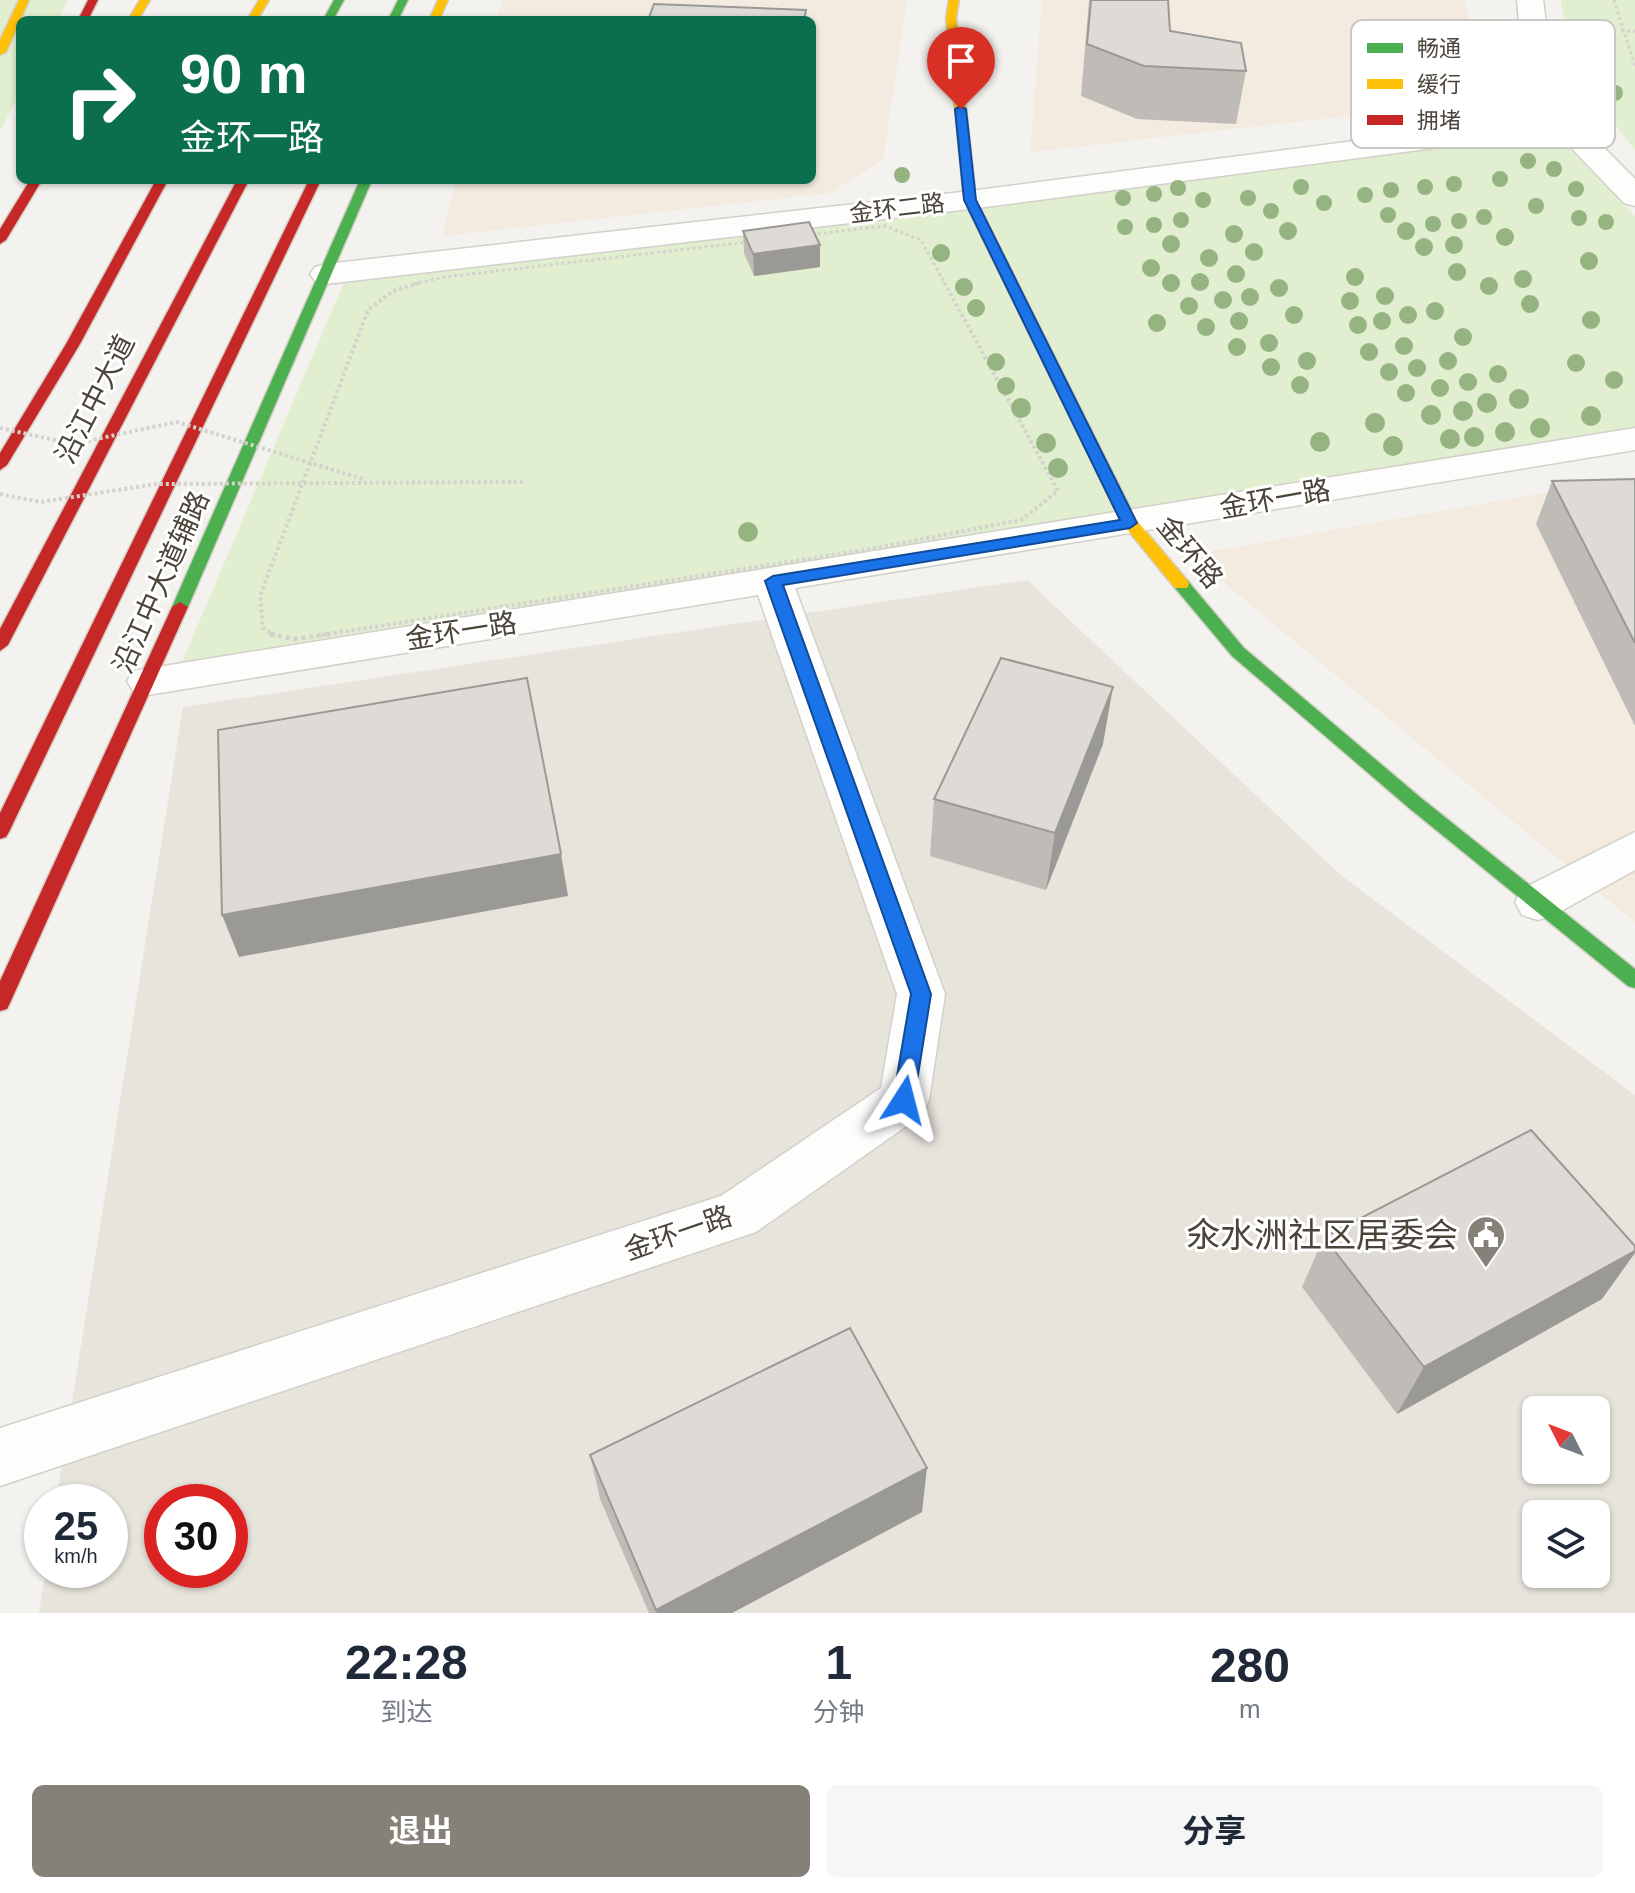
<!DOCTYPE html>
<html lang="zh">
<head>
<meta charset="utf-8">
<style>
	:root { --surface:#fff; --page:#f6f6f7; --text:#1f2937; --muted:#747a83; --accent:#868178 }
	body { margin:0; font-family:Helvetica,"Noto Sans SC",sans-serif; background:var(--page); color:var(--text); height:100vh; display:flex; flex-direction:column; font-size:30px; white-space:nowrap }
	* { box-sizing:border-box; margin:0 }
	p { font-size:26px; color:var(--muted) }
	.icon { flex:none; width:44px; height:44px; fill:none; stroke:currentColor; stroke-width:2; stroke-linecap:round; stroke-linejoin:round }
	.map { position:relative; height:1613px; overflow:hidden }
	.side { display:flex; flex-direction:column; background:var(--surface); flex:1 }
	.side>* { flex:none }
	.banner { position:absolute; left:16px; top:16px; width:800px; height:168px; border-radius:12px; box-shadow:0 2px 6px #0004; background:#0b6e4f; color:#fff; overflow:hidden }
	.needle { width:52px; rotate:312deg }
	.buttons { position:absolute; left:1522px; top:1396px; display:grid; gap:16px }
	.buttons a { display:grid; place-items:center; width:88px; height:88px; border-radius:12px; background:var(--surface); box-shadow:0 2px 6px #0004; font-size:40px }
	.speed { position:absolute; left:24px; top:1484px; display:flex; gap:16px; font-size:40px; font-weight:700; text-align:center }
	.speed>* { display:grid; place-content:center; width:104px; height:104px; border-radius:50%; background:var(--surface); box-shadow:0 2px 6px #0004; line-height:1 }
	.speed small { font-size:20px; font-weight:400 }
	.speed .limit { border:12px solid #d22; background:#fff; color:#111 }
	.pin { position:absolute; display:grid; place-items:center; width:68px; height:68px; color:#fff; margin:-82px -34px; border-radius:50% 50% 50% 0; rotate:-45deg; box-shadow:0 0 8px #0007 }
	.pin .icon { rotate:45deg }
	.me { position:absolute; width:88px; margin:-44px; rotate:9deg; stroke-linejoin:round; filter:drop-shadow(0 0 6px #0008) }
	.turn { display:flex; align-items:center; gap:28px; height:168px; padding:0 32px; font-size:36px }
	.turn .icon { width:104px; height:104px; stroke-width:2.5 }
	.turn b { display:block; font-size:56px; line-height:68px }
	.eta { display:flex; justify-content:space-evenly; align-items:center; height:136px; text-align:center }
	.eta b { font-size:48px; font-weight:700; line-height:56px }
	.action { display:flex; gap:16px; margin-top:auto; padding:16px 32px }
	.action a { flex:1; height:92px; border-radius:12px; background:var(--accent); color:#fff; font-size:32px; font-weight:700; line-height:92px; text-align:center }
	.action a+a { background:var(--page); color:var(--text) }
	.map>svg:first-child { display:block }
	.residential { fill:#e7e4dc; fill-rule:evenodd }
	.commercial { fill:#f3ebdf }
	.green { fill:#e1eecf }
	.lines { fill:none; stroke-linecap:round; stroke-linejoin:round }
	.street-casing { stroke:#d2d0cb; stroke-width:3 }
	.fast-casing { stroke:#d3cfc5; stroke-width:3 }
	.slow-casing { stroke:#d3cfc5; stroke-width:3 }
	.jam-casing { stroke:#d3cfc5; stroke-width:3 }
	.path-far2 { stroke:#d3d2cc; stroke-width:3; stroke-dasharray:3 3; stroke-linecap:butt }
	.path-far1 { stroke:#d3d2cc; stroke-width:4; stroke-dasharray:3 3; stroke-linecap:butt }
	.path { stroke:#d3d2cc; stroke-width:5; stroke-dasharray:4 4; stroke-linecap:butt }
	.street { fill:#fdfdfc; fill-rule:evenodd }
	.fast { fill:#4caf50; fill-rule:evenodd }
	.slow { fill:#ffc107; fill-rule:evenodd }
	.jam { fill:#c62828; fill-rule:evenodd }
	.path-bridge { stroke:#d3d2cc; stroke-width:4; stroke-dasharray:3 3; stroke-linecap:butt }
	.tree { fill:#96b382 }
	.wall { fill:#bfbcb8 }
	.shaded-wall { fill:#9b9996 }
	.building { fill:#dedbd6; stroke:#9b9996; stroke-width:2 }
	.route { fill:#1a73e8; stroke:#114b97; stroke-width:2 }
	.labels { text-anchor:middle; dominant-baseline:central; stroke-width:6; stroke-linejoin:round; paint-order:stroke }
	.far-street-label { font-size:24px; fill:#4b4439; stroke:#fff }
	.street-label { font-size:28px; fill:#4b4439; stroke:#fff }
	.near-poi-label { font-size:34px; fill:#4b4439; stroke:#fff; text-anchor:end }
	.key { fill:#fff; stroke:#c9c7c4; stroke-width:2 }
	.key-label { font-size:22px; fill:#4b4439 }
</style>
</head>
<body>
<div class="map">
<svg width="1635" height="1613" viewBox="0 0 1635 1613">
	<rect width="100%" height="100%" fill="#f4f2ee"/>
	<path class="residential" d="M1027 580 1343 877 1635 1095V1613H39L46 1570H110V1502H56L183 707ZM1536 1410H1596V1470H1536ZM162 1502H230V1570H162ZM1536 1514H1596V1574H1536Z"/>
	<g class="commercial">
		<path d="M502 0H907L883 160 830 193 442 236 456 180H812V20H497Z"/>
		<path d="M1042 0H1465L1485 101 1030 152Z"/>
		<path d="M1635 477V922L1190 555Z"/>
	</g>
	<g class="green">
		<path d="M0 0H68L58 20H20V93L0 131Z"/>
		<path d="M1561 0H1635V150C1600 107 1568 56 1561 0Z"/>
		<path d="M1551 130 1635 216V427L179 669 345 280Z"/>
	</g>
	<g class="lines">
		<g class="street-casing">
			<g id="street">
				<path d="M1517 0H1543L1549 45 1576 119 1635 179V206L1624 203 1556 132 970 209 326 284 315 281 310 274 315 267 326 264 970 191 1546 116 1521 45Z"/>
				<path d="M1635 428V450L795 588 945 994 929 1100 922 1115 756 1232 0 1486V1428L721 1196 881 1088 897 994 758 595 148 695 133 691 127 681 133 671Z"/>
				<path d="M1635 832V870L1554 915 1538 920 1522 915 1515 902 1522 889Z"/>
			</g>
		</g>
		<g class="fast-casing">
			<g id="fast">
				<path d="M334 0H344L333 20H323Z"/>
				<path d="M398 0H408L398 20H388Z"/>
				<path d="M360 180H372L188 607 180 612 174 611 172 607Z"/>
				<path d="M1181 579 1187 580 1244 648 1421 798 1635 969V988L1628 986 1409 808 1232 656 1175 588 1173 584Z"/>
			</g>
		</g>
		<g class="slow-casing">
			<g id="slow">
				<path d="M19 0H29L6 52 0 55V40Z"/>
				<path d="M140 0H150L138 20H128Z"/>
				<path d="M259 0H269L257 20H247Z"/>
				<path d="M438 0H448L439 20H429Z"/>
				<path d="M949 0H959L956 18 976 200 1137 521 1187 580 1189 584 1187 588H1175L1122 523 964 200 946 18Z"/>
			</g>
		</g>
		<g class="jam-casing">
			<g id="jam">
				<path d="M88 0H98L88 20H78Z"/>
				<path d="M30 180H42L6 240 0 244V229Z"/>
				<path d="M156 180H168L80 344 7 465 0 470V453L66 344Z"/>
				<path d="M237 180H249L8 645 0 651V629Z"/>
				<path d="M309 180H321L9 832 6 837 0 839V813Z"/>
				<path d="M180 602 188 607 10 1003 7 1009 0 1011V981L172 607Z"/>
			</g>
		</g>
		<g class="path-far2">
			<path d="M1614 0 1635 66"/>
			<path d="M1621 31H1635"/>
			<path d="M413 284 445 277 885 226 921 240 945 284"/>
		</g>
		<g class="path-far1">
			<path d="M275 636 263 628 260 596 368 310 393 291 422 282"/>
			<path d="M316 636 871 549 1021 520 1058 491 944 282"/>
		</g>
		<path class="path" d="M270 634 294 639 329 634"/>
		<use href="#street" class="street"/>
		<use href="#fast" class="fast"/>
		<use href="#slow" class="slow"/>
		<use href="#jam" class="jam"/>
		<g class="path-bridge">
			<path d="M0 428 73 444 177 422 363 479"/>
			<path d="M0 494 41 502 156 484 526 482"/>
		</g>
	</g>
	<g class="tree">
		<circle cx="1615" cy="93" r="8"/>
		<circle cx="1528" cy="161" r="8"/>
		<circle cx="1554" cy="169" r="8"/>
		<circle cx="902" cy="175" r="8"/>
		<circle cx="1500" cy="179" r="8"/>
		<circle cx="1454" cy="184" r="8"/>
		<circle cx="1301" cy="187" r="8"/>
		<circle cx="1425" cy="187" r="8"/>
		<circle cx="1178" cy="188" r="8"/>
		<circle cx="1576" cy="189" r="8"/>
		<circle cx="1391" cy="190" r="8"/>
		<circle cx="1154" cy="194" r="8"/>
		<circle cx="1365" cy="195" r="8"/>
		<circle cx="1123" cy="198" r="8"/>
		<circle cx="1248" cy="198" r="8"/>
		<circle cx="1203" cy="200" r="8"/>
		<circle cx="1324" cy="203" r="8"/>
		<circle cx="1536" cy="206" r="8"/>
		<circle cx="1271" cy="211" r="8"/>
		<circle cx="1388" cy="215" r="8"/>
		<circle cx="1484" cy="217" r="8"/>
		<circle cx="1579" cy="218" r="8"/>
		<circle cx="1181" cy="220" r="8"/>
		<circle cx="1459" cy="221" r="8"/>
		<circle cx="1606" cy="222" r="8"/>
		<circle cx="1433" cy="224" r="8"/>
		<circle cx="1154" cy="225" r="8"/>
		<circle cx="1125" cy="227" r="8"/>
		<circle cx="1288" cy="231" r="9"/>
		<circle cx="1406" cy="231" r="9"/>
		<circle cx="1234" cy="234" r="9"/>
		<circle cx="1505" cy="237" r="9"/>
		<circle cx="1171" cy="244" r="9"/>
		<circle cx="1454" cy="245" r="9"/>
		<circle cx="1424" cy="247" r="9"/>
		<circle cx="1254" cy="252" r="9"/>
		<circle cx="941" cy="253" r="9"/>
		<circle cx="1209" cy="258" r="9"/>
		<circle cx="1589" cy="261" r="9"/>
		<circle cx="1151" cy="268" r="9"/>
		<circle cx="1457" cy="272" r="9"/>
		<circle cx="1236" cy="274" r="9"/>
		<circle cx="1355" cy="277" r="9"/>
		<circle cx="1523" cy="279" r="9"/>
		<circle cx="1200" cy="282" r="9"/>
		<circle cx="1171" cy="283" r="9"/>
		<circle cx="1489" cy="286" r="9"/>
		<circle cx="964" cy="287" r="9"/>
		<circle cx="1279" cy="288" r="9"/>
		<circle cx="1385" cy="296" r="9"/>
		<circle cx="1250" cy="297" r="9"/>
		<circle cx="1223" cy="300" r="9"/>
		<circle cx="1350" cy="301" r="9"/>
		<circle cx="1530" cy="304" r="9"/>
		<circle cx="1189" cy="306" r="9"/>
		<circle cx="976" cy="308" r="9"/>
		<circle cx="1435" cy="311" r="9"/>
		<circle cx="1294" cy="315" r="9"/>
		<circle cx="1408" cy="315" r="9"/>
		<circle cx="1591" cy="320" r="9"/>
		<circle cx="1239" cy="321" r="9"/>
		<circle cx="1382" cy="321" r="9"/>
		<circle cx="1157" cy="323" r="9"/>
		<circle cx="1358" cy="325" r="9"/>
		<circle cx="1206" cy="327" r="9"/>
		<circle cx="1463" cy="337" r="9"/>
		<circle cx="1269" cy="343" r="9"/>
		<circle cx="1404" cy="346" r="9"/>
		<circle cx="1237" cy="347" r="9"/>
		<circle cx="1369" cy="352" r="9"/>
		<circle cx="1307" cy="361" r="9"/>
		<circle cx="1448" cy="361" r="9"/>
		<circle cx="996" cy="362" r="9"/>
		<circle cx="1576" cy="363" r="9"/>
		<circle cx="1271" cy="367" r="9"/>
		<circle cx="1417" cy="368" r="9"/>
		<circle cx="1389" cy="372" r="9"/>
		<circle cx="1498" cy="374" r="9"/>
		<circle cx="1614" cy="380" r="9"/>
		<circle cx="1468" cy="382" r="9"/>
		<circle cx="1300" cy="385" r="9"/>
		<circle cx="1006" cy="386" r="9"/>
		<circle cx="1440" cy="388" r="9"/>
		<circle cx="1406" cy="393" r="9"/>
		<circle cx="1519" cy="399" r="10"/>
		<circle cx="1487" cy="403" r="10"/>
		<circle cx="1021" cy="408" r="10"/>
		<circle cx="1463" cy="411" r="10"/>
		<circle cx="1431" cy="415" r="10"/>
		<circle cx="1591" cy="416" r="10"/>
		<circle cx="1375" cy="423" r="10"/>
		<circle cx="1540" cy="428" r="10"/>
		<circle cx="1505" cy="432" r="10"/>
		<circle cx="1474" cy="437" r="10"/>
		<circle cx="1450" cy="439" r="10"/>
		<circle cx="1320" cy="442" r="10"/>
		<circle cx="1046" cy="443" r="10"/>
		<circle cx="1393" cy="446" r="10"/>
		<circle cx="1058" cy="468" r="10"/>
		<circle cx="748" cy="532" r="10"/>
	</g>
	<g class="wall">
		<path d="M1089 0H1168L1170 31 1246 71 1236 124 1137 119 1081 96Z"/>
		<path d="M743 231 820 245V267L754 276 744 253Z"/>
		<path d="M1635 479V726L1536 524 1552 481Z"/>
		<path d="M1103 744 1046 890 930 856 934 799Z"/>
		<path d="M1324 1237 1602 1299 1397 1414 1302 1287Z"/>
		<path d="M590 1455 922 1512 732 1613H649L600 1499Z"/>
	</g>
	<g class="shaded-wall">
		<path d="M820 245V267L754 276 753 254Z"/>
		<path d="M1113 687 1103 744 1046 890 1055 833Z"/>
		<path d="M561 854 568 896 239 957 222 915Z"/>
		<path d="M1635 1251V1253L1602 1299 1397 1414 1424 1367Z"/>
		<path d="M927 1468 922 1512 732 1613H657L656 1610Z"/>
	</g>
	<g class="building">
		<path d="M1091 0H1168L1170 31 1241 43 1246 71 1144 66 1087 44Z"/>
		<path d="M654 4 806 10 804 20H648Z"/>
		<path d="M809 222 820 245 753 254 743 231Z"/>
		<path d="M1635 479V643L1552 481Z"/>
		<path d="M1001 658 1113 687 1055 833 934 799Z"/>
		<path d="M527 678 561 854 222 915 218 730Z"/>
		<path d="M1531 1130 1635 1246V1251L1424 1367 1324 1237Z"/>
		<path d="M850 1328 927 1468 656 1610 590 1455Z"/>
	</g>
	<path class="route" d="M961 106 966 109 976 200 1137 523 1130 528 783 585 931 994 914 1100 911 1107H896L893 1100 911 994 765 581 773 576 1120 520 964 200 955 109Z"/>
	<defs>
		<g id="civic-pin" transform="scale(2)"><path d="M0 17L-7.5 6A9.5 9.5 0 1 1 7.5 6Z" fill="#868178" stroke="#fff"/><path d="M-.6-6.5H3V-4.5H.6V-3L4-1V1h2V6H-6V1h2V-1L-.6-3ZM-1.2 2.5V6h2.4V2.5Z" fill="#fff"/></g>
	</defs>
	<g fill-rule="evenodd">
		<use href="#civic-pin" x="1486" y="1235"/>
	</g>
	<g class="labels">
		<g class="far-street-label">
			<text transform="translate(897 208) rotate(-7)">金环二路</text>
		</g>
		<g class="street-label">
			<text transform="translate(95 399) rotate(-63)">沿江中大道</text>
			<text transform="translate(1275 499) rotate(-10)">金环一路</text>
			<text transform="translate(1190 552) rotate(50)">金环路</text>
			<text transform="translate(161 582) rotate(-66)">沿江中大道辅路</text>
			<text transform="translate(461 631) rotate(-9)">金环一路</text>
			<text transform="translate(678 1233) rotate(-19)">金环一路</text>
		</g>
		<g class="near-poi-label">
			<text x="1458" y="1235">氽水洲社区居委会</text>
		</g>
	</g>
	<rect x="1351" y="20" width="264" height="128" rx="12" class="key"/>
	<rect x="1367" y="43" width="36" height="10" fill="#4caf50"/>
	<rect x="1367" y="79" width="36" height="10" fill="#ffc107"/>
	<rect x="1367" y="115" width="36" height="10" fill="#c62828"/>
	<g class="key-label">
		<text x="1417" y="56">畅通</text>
		<text x="1417" y="92">缓行</text>
		<text x="1417" y="128">拥堵</text>
	</g>
</svg>
<div class="buttons">
<a><svg class="needle" viewBox="-14 -14 28 28"><path d="M0-13l5 13h-10z" fill="#e53935"/><path d="M0 13l5-13h-10z" fill="#747a83"/></svg></a>
<a><svg class="icon" aria-label="layers" viewBox="0 0 24 24"><path d="M12 4l9 5-9 5-9-5zM3 14l9 5 9-5"/></svg></a>
</div>
<div class="speed"><div>25<small>km/h</small></div><div class="limit">30</div></div>
<div class="pin" style="left:961px;top:109px;background:#d93025"><svg class="icon" aria-label="arrive" viewBox="0 0 24 24"><path d="M6 21V4h12l-3 4 3 4H6"/></svg></div>
<svg class="me" style="left:904px;top:1100px" viewBox="-20 -20 40 40"><path d="M0-17L14 15 0 8-14 15z" fill="#1a73e8" stroke="#fff" stroke-width="4"/></svg>
<div class="banner">
<div class="turn"><svg class="icon" aria-label="right" viewBox="0 0 24 24"><path d="M7 20v-9h11M14 6l5 5-5 5"/></svg><div><b>90 m</b>金环一路</div></div>
</div>
</div>
<section class="side">
<div class="eta">
<div><b>22:28</b><p>到达</p></div>
<div><b>1</b><p>分钟</p></div>
<div><b>280</b><p>m</p></div>
</div>
<div class="action"><a>退出</a><a>分享</a></div>
</section>
</body>
</html>
